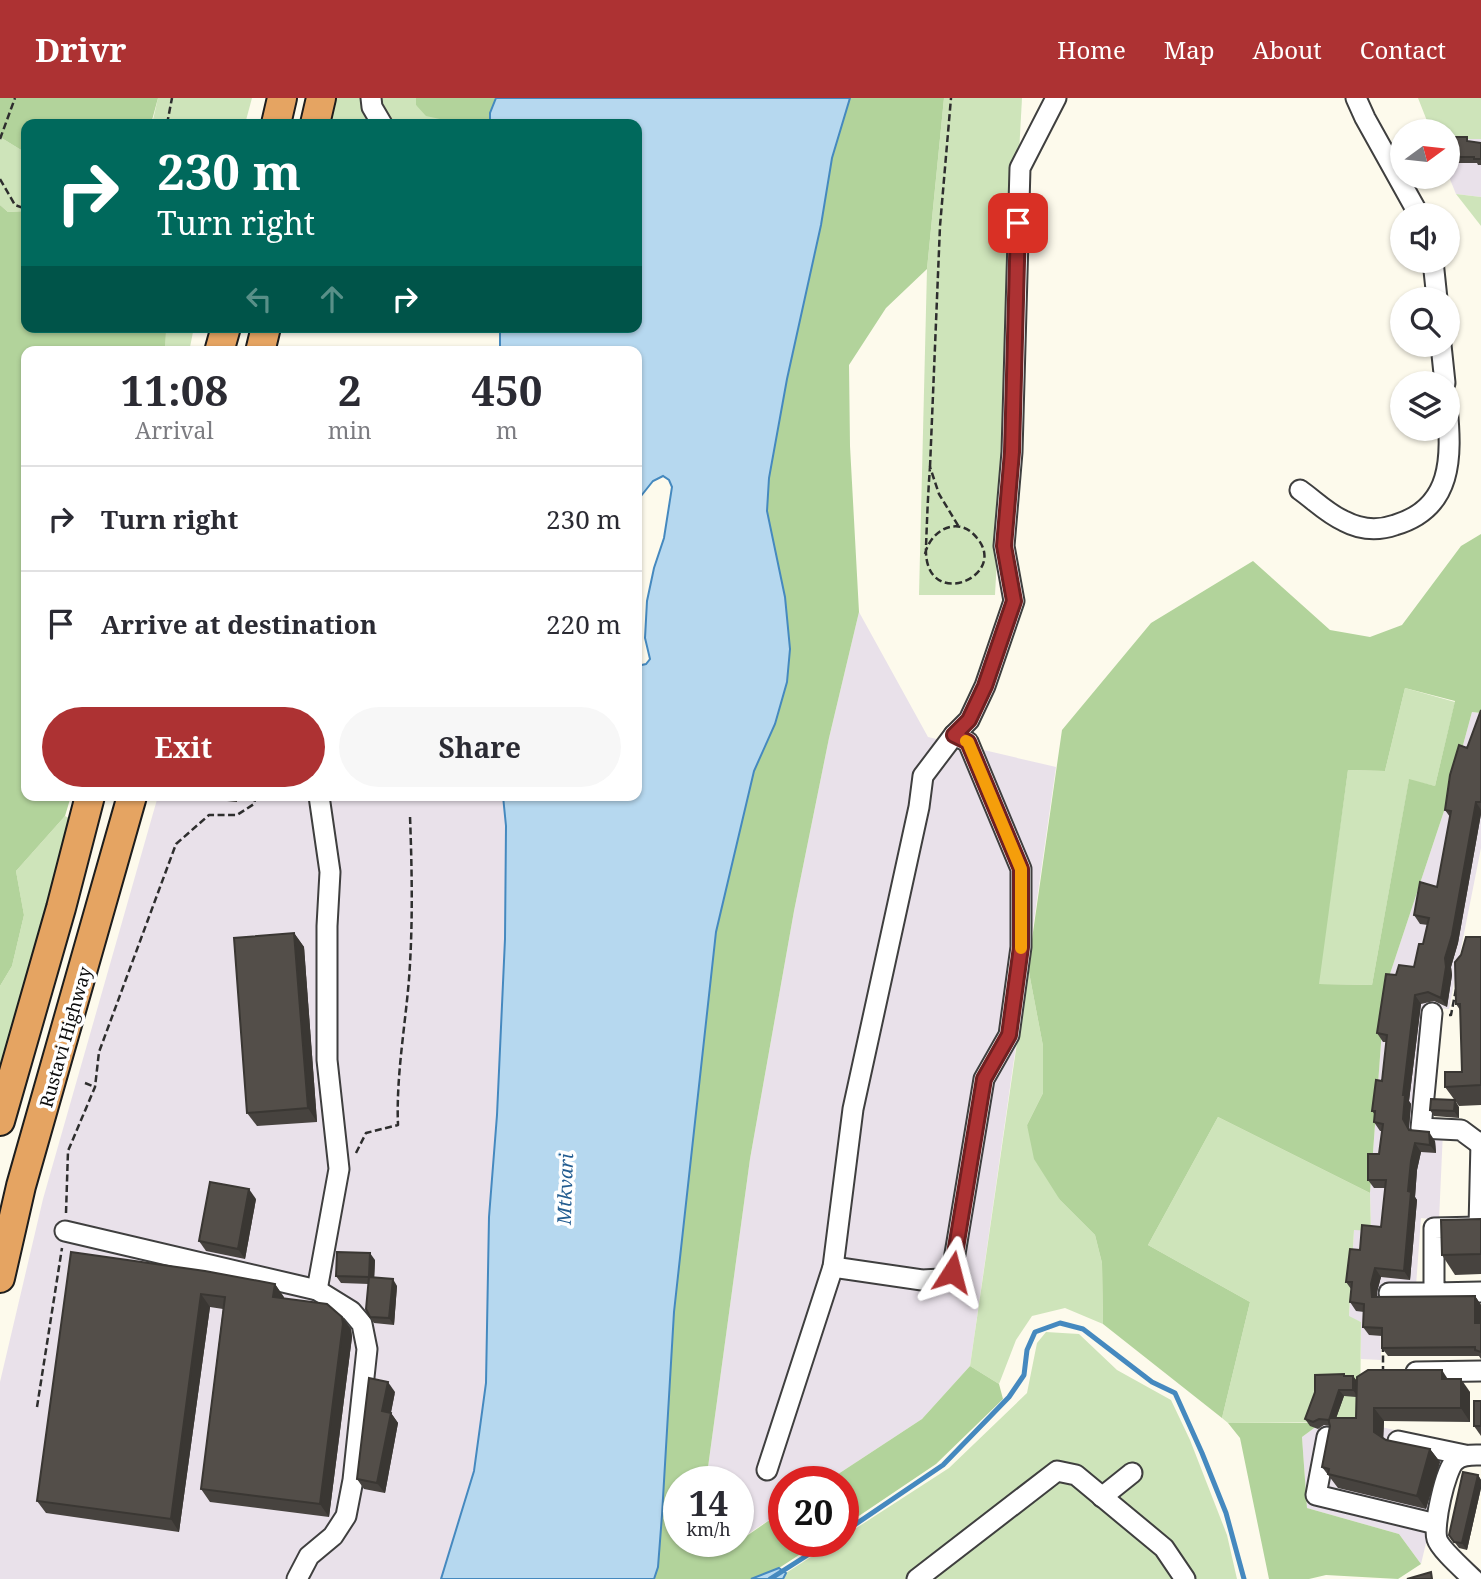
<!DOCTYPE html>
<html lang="en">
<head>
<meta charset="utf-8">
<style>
	:root { --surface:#fff; --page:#f7f7f7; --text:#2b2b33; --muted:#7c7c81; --line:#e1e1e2; --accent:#ad3233 }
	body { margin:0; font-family:"Noto Serif",serif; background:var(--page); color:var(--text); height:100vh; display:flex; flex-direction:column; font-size:26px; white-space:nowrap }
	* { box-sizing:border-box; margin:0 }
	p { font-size:23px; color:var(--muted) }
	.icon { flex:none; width:38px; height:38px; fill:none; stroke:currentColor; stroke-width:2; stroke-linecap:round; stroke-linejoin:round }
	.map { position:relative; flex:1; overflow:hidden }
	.panel { position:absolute; left:21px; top:248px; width:621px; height:455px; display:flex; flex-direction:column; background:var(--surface); border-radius:14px; box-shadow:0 2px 5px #0004 }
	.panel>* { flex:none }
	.banner { position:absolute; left:21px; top:21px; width:621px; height:214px; border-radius:14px; box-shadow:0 2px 5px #0004; background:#00695c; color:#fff; overflow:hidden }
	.needle { width:46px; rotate:75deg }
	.fabs { position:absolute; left:1390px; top:21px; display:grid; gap:14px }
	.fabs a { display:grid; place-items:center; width:70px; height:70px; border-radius:50%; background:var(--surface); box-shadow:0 2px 5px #0004; font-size:35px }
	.speed { position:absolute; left:663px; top:1368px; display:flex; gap:14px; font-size:35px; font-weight:700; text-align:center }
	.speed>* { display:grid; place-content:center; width:91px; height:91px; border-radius:50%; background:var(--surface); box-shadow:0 2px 5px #0004; line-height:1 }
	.speed small { font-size:18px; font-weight:400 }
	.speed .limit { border:10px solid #d22; background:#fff; color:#111 }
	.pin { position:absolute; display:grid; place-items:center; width:60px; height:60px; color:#fff; margin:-30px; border-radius:14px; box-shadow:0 4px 10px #0006 }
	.me { position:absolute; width:77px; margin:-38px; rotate:9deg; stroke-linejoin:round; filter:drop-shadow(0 0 5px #0008) }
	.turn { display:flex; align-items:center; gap:24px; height:147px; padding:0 21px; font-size:32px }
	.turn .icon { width:91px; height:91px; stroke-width:2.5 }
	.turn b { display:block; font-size:49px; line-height:60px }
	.lanes { display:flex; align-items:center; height:66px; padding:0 21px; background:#0003; justify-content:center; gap:35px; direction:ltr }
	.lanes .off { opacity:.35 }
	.eta { display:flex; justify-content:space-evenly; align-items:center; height:119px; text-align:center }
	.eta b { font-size:42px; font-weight:700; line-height:49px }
	.cta { display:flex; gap:14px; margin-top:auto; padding:14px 21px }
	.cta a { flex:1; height:80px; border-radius:42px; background:var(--accent); color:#fff; font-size:28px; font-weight:700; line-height:80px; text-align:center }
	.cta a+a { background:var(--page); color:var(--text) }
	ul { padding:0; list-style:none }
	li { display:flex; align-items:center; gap:21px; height:105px; padding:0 21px; border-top:2px solid var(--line) }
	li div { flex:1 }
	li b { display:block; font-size:26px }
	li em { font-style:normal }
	header { display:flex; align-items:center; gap:42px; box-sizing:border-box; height:98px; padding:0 35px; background:var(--accent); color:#fff }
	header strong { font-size:33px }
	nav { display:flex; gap:38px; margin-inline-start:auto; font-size:24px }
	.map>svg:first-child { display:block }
	.industrial { fill:#e9e1ea }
	.green { fill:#cee4ba }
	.forest { fill:#b2d39b; fill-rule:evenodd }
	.water { fill:#b6d8ef; stroke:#4589bf; stroke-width:2 }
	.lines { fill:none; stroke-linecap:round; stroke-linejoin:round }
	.stream { stroke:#4589bf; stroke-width:5 }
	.minor-casing { stroke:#3f3f3f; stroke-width:23 }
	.highway-casing { stroke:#1d1d1d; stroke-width:32 }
	.path { stroke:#2e2e2e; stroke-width:2.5; stroke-dasharray:7 3.5; stroke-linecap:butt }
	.minor { stroke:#fff; stroke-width:19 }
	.highway { stroke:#e5a462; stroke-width:28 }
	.wall { fill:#47433f; fill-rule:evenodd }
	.shaded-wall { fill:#3a3733 }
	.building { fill:#534e49; stroke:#3a3733; stroke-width:2 }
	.route-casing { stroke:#702021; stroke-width:18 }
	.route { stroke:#ad3233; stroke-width:12 }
	.slow { stroke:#f59e0b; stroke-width:12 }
	.labels { text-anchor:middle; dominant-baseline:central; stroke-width:7; stroke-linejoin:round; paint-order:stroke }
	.street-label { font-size:18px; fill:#0c0c0c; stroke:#fff }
	.water-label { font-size:19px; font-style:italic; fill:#225c90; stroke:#fff }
</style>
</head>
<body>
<header>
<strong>Drivr</strong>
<nav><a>Home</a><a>Map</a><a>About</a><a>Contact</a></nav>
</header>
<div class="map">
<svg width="1481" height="1481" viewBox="0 0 1481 1481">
	<rect width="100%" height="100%" fill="#fdfaec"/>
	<g class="industrial">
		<path d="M1447 41H1481V99L1456 96 1447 74Z"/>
		<path d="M859 514 928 639 1056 669 970 1268 922 1321 826 1384H784V1412L739 1442 738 1384H706L750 1061 794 813 829 640Z"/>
		<path d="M1472 614 1481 615V750L1449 911 1426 909 1412 1031 1443 1033 1439 1122 1421 1120 1416 1188 1387 1185 1380 1210 1381 1262 1361 1261V1224L1349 1219 1354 1132H1371L1370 1095 1385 891 1450 695Z"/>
		<path d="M158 698H503L506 728 505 841 497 1017 489 1119 486 1285 474 1373 441 1481H0V1284L43 1101Z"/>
		<path d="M1360 1324 1450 1345 1421 1466 1399 1436 1307 1410 1302 1339 1321 1325Z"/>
	</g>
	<g class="green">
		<path d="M158 0H252L245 26H152Z"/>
		<path d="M336 0H416V7L463 26H329Z"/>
		<path d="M944 0H1022L995 497H919L927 171Z"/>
		<path d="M1418 0H1481V41H1447V33H1431Z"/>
		<path d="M0 39 26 55V113L8 114 0 107Z"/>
		<path d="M1456 96 1481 99V128Z"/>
		<path d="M158 229H194L189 254H165L166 234Z"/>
		<path d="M1405 590 1455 604 1435 688 1409 682 1372 887 1318 886 1348 672 1385 673Z"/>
		<path d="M65 718 75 723 0 984V888L12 868 24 817 16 773Z"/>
		<path d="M1028 869 1043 948V995L1027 1027 1060 1102 1095 1137 1102 1165 1103 1226 1065 1210 1032 1218 1016 1242 999 1286 970 1268Z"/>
		<path d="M1218 1019 1370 1095 1371 1133 1354 1132 1349 1218 1361 1224 1360 1324 1228 1325 1222 1320 1250 1204 1148 1147Z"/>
		<path d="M1046 1234 1079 1236 1117 1272 1171 1302 1190 1342 1227 1437 1237 1481H783L786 1475 834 1444H844V1438L949 1370 1027 1295 1037 1245Z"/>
	</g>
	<g class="forest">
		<path d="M0 0H158L151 26H26V55L0 39Z"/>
		<path d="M416 0H496L490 15V26H463L426 18 416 7Z"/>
		<path d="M850 0H944L927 171 886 210 849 267 850 348 859 514 829 640 794 813 750 1061 706 1384H679V1444H709L714 1449H729L738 1444 784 1412V1444H819L779 1470 751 1481H654L658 1469 662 1417 674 1214 716 834 754 673 775 626 787 584 790 551 785 499 767 413 769 380 787 281 821 127 832 60Z"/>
		<path d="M0 107 8 114 26 113V229H157L166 234 165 254H26V698H71L65 718 16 773 24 817 12 868 0 888Z"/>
		<path d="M1481 436V615L1472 614 1450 695 1385 891 1370 1095 1218 1019 1148 1147 1250 1204 1222 1320 1103 1226 1102 1165 1095 1137 1060 1102 1034 1061 1027 1027 1043 995V948L1028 869 1062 632 1151 525 1253 463 1330 532 1370 539 1402 527 1461 448ZM1405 590 1455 603 1435 688 1409 681 1372 887 1319 886 1348 672 1385 673Z"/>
		<path d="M970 1268 999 1286 1003 1301 936 1366 844 1428V1384H826L922 1321Z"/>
		<path d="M1228 1325H1321L1302 1339 1307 1410 1399 1436 1421 1466 1398 1481 1326 1477 1309 1481H1269L1240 1340Z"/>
	</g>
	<g class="water">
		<path d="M496 0H850L832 60 821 127 787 281 769 380 767 413 785 499 790 551 787 584 775 626 754 673 716 834 674 1214 662 1417 658 1469 654 1481H441L474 1373 486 1285 489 1119 497 1017 505 841 506 728 503 698H637V568L646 566 650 561 645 540 647 503 654 470 664 440 672 389 669 382 663 378 653 383 637 403V254H500V229H637V26H490V15Z"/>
		<path d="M779 1470 786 1475 783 1481H751Z"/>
	</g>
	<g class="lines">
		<g class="stream">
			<path d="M844 1434 943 1367 1009 1299 1024 1277 1027 1252 1035 1234 1060 1225 1083 1231 1152 1284 1175 1295 1202 1355 1226 1415 1244 1481"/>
			<path d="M770 1481 828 1444"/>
		</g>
		<g class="minor-casing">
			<g id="minor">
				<path d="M371 0 372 9 382 26"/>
				<path d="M1356 0 1365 20 1419 117"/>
				<path d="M1433 163 1437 201"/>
				<path d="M1441 247 1445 285"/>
				<path d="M1300 392C1314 402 1328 416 1344 423 1361 432 1378 433 1395 427 1453 410 1452 359 1447 308"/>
				<path d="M1432 915 1421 1030 1461 1032 1480 1046"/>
				<path d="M1481 1044 1479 1129 1434 1130V1195L1481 1194"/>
				<path d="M65 1133 317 1192 351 1213 362 1226 367 1251 353 1382 346 1418 333 1438 309 1458 297 1481"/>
				<path d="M833 1169 922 1182 941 1181 952 1174 984 981 1009 937 1021 849V771L968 644 954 637"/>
				<path d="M317 1192 339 1071 327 962V828L330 774 319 698"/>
				<path d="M1389 1195H1434"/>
				<path d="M1416 1274 1481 1273"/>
				<path d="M1327 1339 1316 1397 1436 1426"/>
				<path d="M1398 1343 1465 1357"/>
				<path d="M767 1372 833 1169 853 1011 919 709 923 678 954 637 969 622 985 588 1014 503 1004 448 1012 354 1020 70 1056 0"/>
				<path d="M1102 1399 1132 1375"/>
				<path d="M917 1481 1057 1373 1076 1377 1164 1450 1185 1481"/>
				<path d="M1473 1481C1464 1472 1440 1451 1437 1441 1433 1428 1445 1372 1455 1363 1462 1356 1472 1357 1481 1357"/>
			</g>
		</g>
		<g class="highway-casing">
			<g id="highway">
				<path d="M276 26 282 0"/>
				<path d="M315 26 321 0"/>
				<path d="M219 254 226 229"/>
				<path d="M260 254 266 229"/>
				<path d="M0 1023 61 810 90 698"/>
				<path d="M0 1180 21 1088 132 698"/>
			</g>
		</g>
		<g class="path">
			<path d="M167 26 172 0"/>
			<path d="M0 41 15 0"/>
			<path d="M0 81 15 107 26 111"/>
			<path d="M930 369 940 128 951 0"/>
			<path d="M925 456C931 431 959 417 977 440 1010 479 923 515 926 449 927 422 928 395 930 369L939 396 959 429"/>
			<path d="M1449 917H1451L1456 891"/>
			<path d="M85 985 95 989"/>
			<path d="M356 1055 366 1035 398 1027C396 979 405 930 409 881 413 827 412 773 410 718"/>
			<path d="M66 1115 68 1053 95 989 99 954 176 746 209 717H237L254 706 256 698"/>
			<path d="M1383 1275V1250"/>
			<path d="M37 1309 62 1150"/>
		</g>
		<use href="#minor" class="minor"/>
		<use href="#highway" class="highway"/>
	</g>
	<g class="wall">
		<path d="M1471 44 1481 45V67H1478L1477 65H1452L1447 59Z"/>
		<path d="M1481 612V716L1458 845 1451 869 1452 877 1447 909 1434 903 1421 906 1409 1003 1411 1006 1409 1030 1410 1032 1435 1043 1436 1055 1421 1054 1417 1072 1415 1099 1417 1102 1410 1182 1381 1179 1377 1194V1199L1475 1198 1481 1207V1261L1479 1258H1388L1382 1250V1238L1369 1237 1363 1229 1364 1214 1356 1213 1350 1204 1351 1191 1346 1184 1360 1152 1381 1129 1385 1090H1374L1368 1082 1379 1056 1382 1033H1380L1374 1024 1375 1017 1372 1013 1382 983 1386 944H1383L1377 935 1396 877 1414 869 1423 846 1428 827 1420 826 1414 817 1437 789 1450 719 1445 712Z"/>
		<path d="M215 698H237V704L217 702Z"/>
		<path d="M294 835 304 849 317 1024 257 1028 247 1015Z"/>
		<path d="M1481 839V1007L1459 1008 1445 989 1462 974 1460 912 1456 906Z"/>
		<path d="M1459 1009V1020L1434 1018 1430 1012Z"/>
		<path d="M256 1101 245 1161 206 1153 199 1143Z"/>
		<path d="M1481 1121V1176L1455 1177 1442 1157Z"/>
		<path d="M71 1154 275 1186 284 1200 342 1219 351 1231 352 1239 329 1419 210 1404 201 1391 223 1211 210 1209 179 1434 46 1415 37 1403Z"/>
		<path d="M375 1162 374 1180 397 1188 394 1227 374 1225 370 1219 369 1186 341 1185 336 1178Z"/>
		<path d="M1345 1278H1353L1357 1283 1447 1281 1470 1294V1324L1384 1323 1383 1340 1386 1342 1430 1351 1440 1364 1426 1411 1338 1390 1322 1369 1330 1328 1324 1327 1318 1331 1310 1328 1305 1321ZM1344 1298 1356 1299V1320H1336Z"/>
		<path d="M395 1294 391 1315 398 1325 385 1395 364 1391 357 1381Z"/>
		<path d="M1481 1303V1338L1474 1328Z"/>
		<path d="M1478 1377 1481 1382V1390L1467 1452 1459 1450 1449 1437Z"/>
	</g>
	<g class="shaded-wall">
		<path d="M1476 704 1481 712V716L1458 845 1451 869 1452 877 1447 909 1441 900 1445 860Z"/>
		<path d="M294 835 304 849 317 1024 308 1010Z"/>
		<path d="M1415 897 1421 906 1409 1003 1411 1006 1409 1030 1415 1040 1403 1021V997Z"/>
		<path d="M1455 1002 1459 1009V1020L1454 1013Z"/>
		<path d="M1429 1034 1435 1043 1436 1055 1430 1047Z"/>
		<path d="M1415 1045 1421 1054 1417 1072 1415 1099 1417 1102 1410 1182 1404 1173 1408 1093 1411 1063Z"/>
		<path d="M249 1091 256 1101 245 1161 238 1151Z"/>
		<path d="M370 1155 375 1162 374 1186 369 1179Z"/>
		<path d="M1375 1170 1381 1179 1377 1194 1378 1208 1372 1199 1371 1186Z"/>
		<path d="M393 1181 397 1188 394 1227 389 1220Z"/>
		<path d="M275 1186 284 1199 282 1211 273 1199Z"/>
		<path d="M201 1196 210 1209 179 1434 171 1421Z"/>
		<path d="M1475 1198 1481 1207V1234L1475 1225Z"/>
		<path d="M342 1219 351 1231 352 1239 329 1419 320 1406Z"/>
		<path d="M1442 1272 1451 1286 1442 1281Z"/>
		<path d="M1353 1278 1358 1285V1299L1353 1292Z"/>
		<path d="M1461 1281 1470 1294V1324L1461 1310Z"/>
		<path d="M388 1284 395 1294 389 1323 382 1313Z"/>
		<path d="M1339 1292 1344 1298 1333 1329 1329 1322Z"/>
		<path d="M1374 1310 1384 1323 1383 1348 1374 1334Z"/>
		<path d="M391 1315 398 1325 385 1395 377 1385Z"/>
		<path d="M1430 1351 1440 1364 1426 1411 1417 1398Z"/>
		<path d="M1478 1377 1481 1382V1390L1467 1452 1462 1445Z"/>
	</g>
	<g class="building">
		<path d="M1447 39H1467V43L1481 45V61H1474V59H1447Z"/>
		<path d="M1481 612V704H1476L1452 837 1445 860 1446 869 1441 900 1428 894 1415 897 1403 997H1405L1403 1021 1409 1032 1429 1034 1430 1047 1415 1045 1411 1063 1408 1093 1411 1094 1404 1173 1375 1170 1371 1186 1372 1199 1475 1198V1225H1481V1254L1475 1252V1249L1382 1250V1230L1363 1229 1364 1206 1350 1204 1352 1184H1346L1350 1151 1360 1152 1362 1127 1381 1129 1386 1082H1368V1056H1379L1383 1026 1374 1024 1375 1013H1372L1376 982 1382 983 1387 937 1377 935 1386 876 1396 877 1399 867 1414 869 1419 846H1423L1429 820 1414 817 1420 784 1437 789 1451 713 1445 712 1450 677 1459 647 1467 650Z"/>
		<path d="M294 835 308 1010 247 1015 234 840Z"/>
		<path d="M1466 839H1481V987L1445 989V974H1462L1460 906H1456L1455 864 1461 857Z"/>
		<path d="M1431 1001 1455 1002 1454 1013 1430 1012Z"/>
		<path d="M210 1084 249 1091 238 1151 199 1143Z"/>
		<path d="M1481 1121V1156L1442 1157 1441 1122Z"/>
		<path d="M71 1154 205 1173 275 1186 273 1199 327 1206 342 1219 343 1226 320 1406 201 1391 225 1199 201 1196 171 1421 37 1403Z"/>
		<path d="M337 1154 370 1155 369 1179 336 1178Z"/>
		<path d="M369 1179 393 1181 389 1220 370 1219 366 1211Z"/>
		<path d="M1368 1272H1442V1281H1461V1310H1374V1334L1386 1342 1430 1351 1417 1398 1328 1376 1329 1371 1322 1369 1330 1328 1328 1320H1356L1357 1279Z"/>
		<path d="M1344 1276V1278H1353V1292H1339L1329 1322 1319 1321 1313 1324 1305 1321 1315 1294V1277Z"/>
		<path d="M369 1280 388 1284 382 1313 391 1315 377 1385 357 1381Z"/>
		<rect x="1474" y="1303" width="7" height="25"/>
		<path d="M1463 1374 1478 1377 1462 1445 1454 1444 1449 1437Z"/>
		<path d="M1431 1474 1432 1481H1407Z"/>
	</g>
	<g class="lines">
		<g class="route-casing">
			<path id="route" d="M952 1174 984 981 1009 937 1021 849V771L968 644 954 637 969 622 985 588 1014 503 1004 448 1012 354 1018 125"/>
		</g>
		<use href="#route" class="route"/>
		<path class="slow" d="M966 643 968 644 1021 771V850"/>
	</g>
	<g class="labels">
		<g class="street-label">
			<text transform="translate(65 939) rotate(-74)">Rustavi Highway</text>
		</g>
		<g class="water-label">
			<text transform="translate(565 1091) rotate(-88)">Mtkvari</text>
		</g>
	</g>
</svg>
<div class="fabs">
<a><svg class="needle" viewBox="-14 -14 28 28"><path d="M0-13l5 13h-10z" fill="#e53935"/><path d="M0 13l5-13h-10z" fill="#7c7c81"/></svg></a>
<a><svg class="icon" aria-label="sound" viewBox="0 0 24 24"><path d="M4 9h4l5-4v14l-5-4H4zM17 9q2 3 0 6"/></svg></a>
<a><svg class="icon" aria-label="search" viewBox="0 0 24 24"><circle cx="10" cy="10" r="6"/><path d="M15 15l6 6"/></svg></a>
<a><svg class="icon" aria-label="layers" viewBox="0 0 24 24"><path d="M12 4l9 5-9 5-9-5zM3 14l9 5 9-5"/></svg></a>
</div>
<div class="speed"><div>14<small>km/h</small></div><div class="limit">20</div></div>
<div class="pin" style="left:1018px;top:125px;background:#d93025"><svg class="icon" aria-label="arrive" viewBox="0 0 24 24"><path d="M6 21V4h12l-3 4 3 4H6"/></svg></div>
<svg class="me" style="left:952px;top:1174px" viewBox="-20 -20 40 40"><path d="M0-17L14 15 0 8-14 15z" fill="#ad3233" stroke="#fff" stroke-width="4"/></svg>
<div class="banner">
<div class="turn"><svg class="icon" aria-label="right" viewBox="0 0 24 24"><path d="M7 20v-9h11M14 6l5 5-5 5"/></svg><div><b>230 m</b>Turn right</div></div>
<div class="lanes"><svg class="icon off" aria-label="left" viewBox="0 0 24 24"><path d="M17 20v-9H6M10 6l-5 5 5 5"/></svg><svg class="icon off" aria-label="ahead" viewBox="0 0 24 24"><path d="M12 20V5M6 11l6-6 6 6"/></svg><svg class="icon" aria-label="right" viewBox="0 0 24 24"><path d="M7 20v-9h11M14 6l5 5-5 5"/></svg></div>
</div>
<section class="panel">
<div class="eta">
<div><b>11:08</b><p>Arrival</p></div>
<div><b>2</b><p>min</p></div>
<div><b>450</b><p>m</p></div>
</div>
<ul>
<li><svg class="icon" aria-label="right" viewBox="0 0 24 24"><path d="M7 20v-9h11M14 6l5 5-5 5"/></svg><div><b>Turn right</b></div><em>230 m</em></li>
<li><svg class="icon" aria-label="arrive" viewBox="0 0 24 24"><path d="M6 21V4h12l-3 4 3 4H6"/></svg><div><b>Arrive at destination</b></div><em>220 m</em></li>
</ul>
<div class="cta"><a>Exit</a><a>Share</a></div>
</section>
</div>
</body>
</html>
